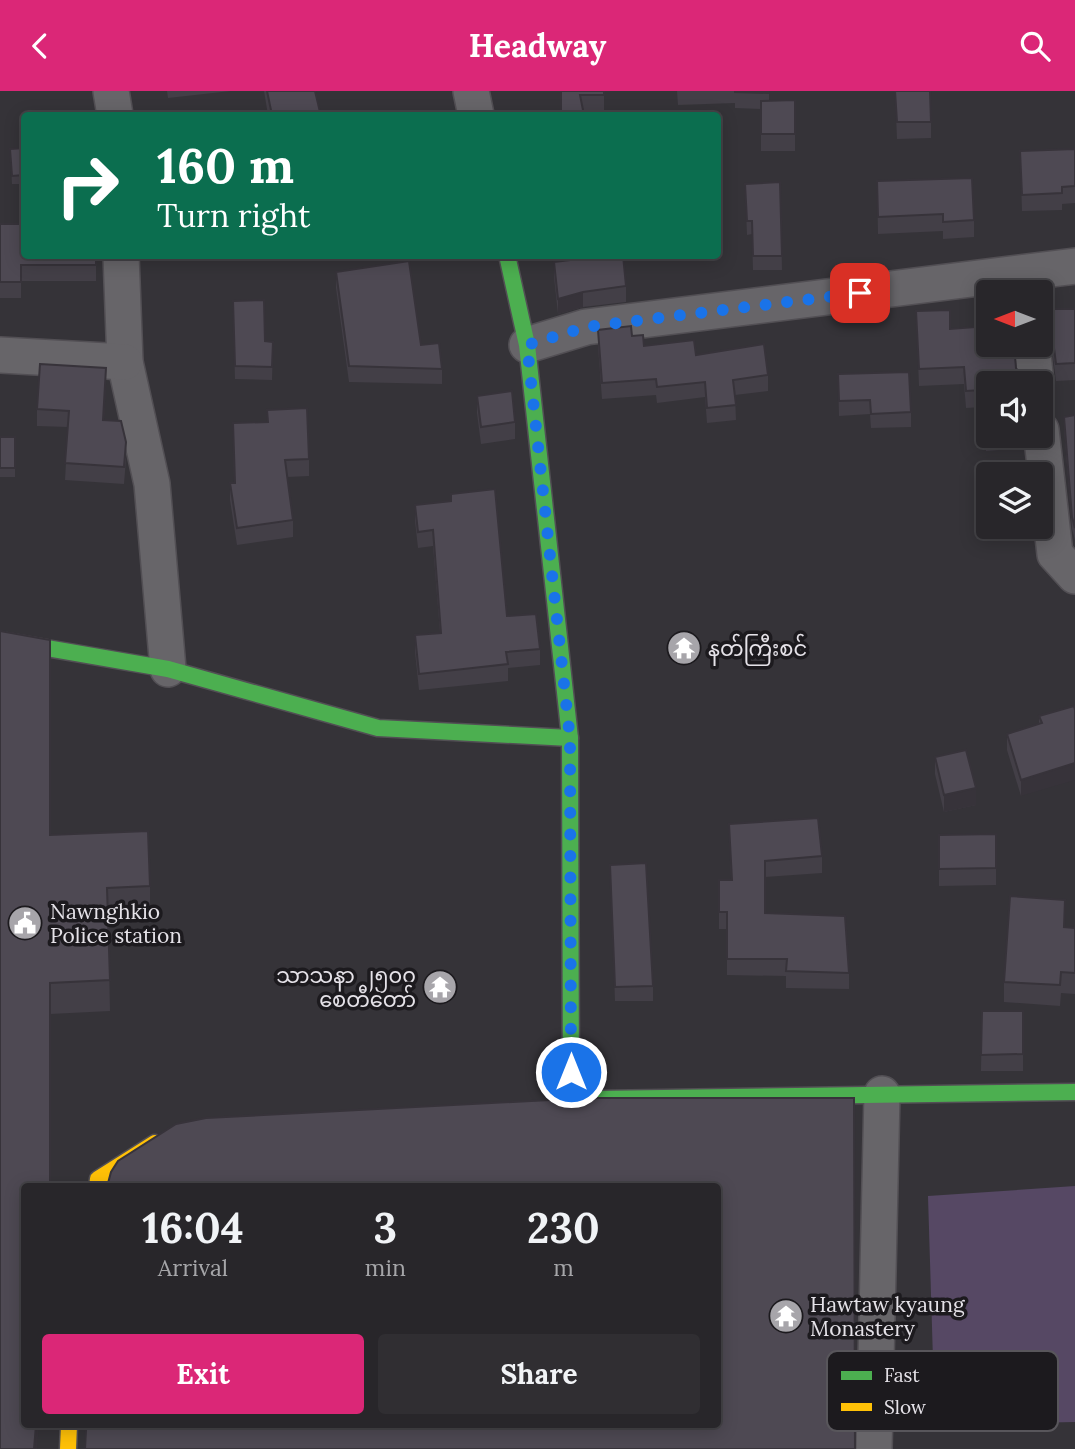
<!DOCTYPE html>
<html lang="en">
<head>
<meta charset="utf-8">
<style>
	:root { --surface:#28262a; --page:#302e32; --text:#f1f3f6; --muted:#a5a5a8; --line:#444347; --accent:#db2777 }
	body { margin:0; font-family:Lora,"Noto Sans Myanmar",serif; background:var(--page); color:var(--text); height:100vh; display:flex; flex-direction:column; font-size:26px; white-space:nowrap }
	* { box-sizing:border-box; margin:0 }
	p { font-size:23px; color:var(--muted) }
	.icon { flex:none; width:38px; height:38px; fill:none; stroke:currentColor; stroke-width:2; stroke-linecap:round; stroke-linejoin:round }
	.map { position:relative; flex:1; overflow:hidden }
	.drawer { position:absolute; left:21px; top:1092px; width:700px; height:245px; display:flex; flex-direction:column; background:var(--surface); border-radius:7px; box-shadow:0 4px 18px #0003,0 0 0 2px var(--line) }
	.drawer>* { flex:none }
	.banner { position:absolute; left:21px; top:21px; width:700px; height:147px; border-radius:7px; box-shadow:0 4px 18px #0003,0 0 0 2px var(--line); background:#0b6e4f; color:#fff; overflow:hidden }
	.needle { width:46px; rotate:270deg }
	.fabs { position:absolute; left:976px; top:189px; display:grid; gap:14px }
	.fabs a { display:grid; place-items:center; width:77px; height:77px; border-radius:7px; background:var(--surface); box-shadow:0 4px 18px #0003,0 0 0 2px var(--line); font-size:35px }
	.pin { position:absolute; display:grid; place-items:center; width:60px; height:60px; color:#fff; margin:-30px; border-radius:14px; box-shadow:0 4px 10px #0006 }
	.me { position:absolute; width:77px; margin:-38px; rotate:0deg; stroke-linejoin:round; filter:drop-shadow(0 0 5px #0008) }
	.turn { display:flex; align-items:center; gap:24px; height:147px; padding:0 21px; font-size:32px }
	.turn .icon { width:91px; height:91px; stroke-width:2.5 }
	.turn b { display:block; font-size:49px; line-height:60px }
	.eta { display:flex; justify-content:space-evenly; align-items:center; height:119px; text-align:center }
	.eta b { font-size:42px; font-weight:800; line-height:49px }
	.action { display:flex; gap:14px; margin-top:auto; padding:14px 21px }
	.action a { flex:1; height:80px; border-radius:7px; background:var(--accent); color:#fff; font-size:28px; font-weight:800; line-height:80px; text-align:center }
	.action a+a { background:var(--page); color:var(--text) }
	header { display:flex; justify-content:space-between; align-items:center; height:91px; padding:0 21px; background:var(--accent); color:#fff; font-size:32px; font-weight:800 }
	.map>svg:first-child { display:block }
	.green { fill:#564864 }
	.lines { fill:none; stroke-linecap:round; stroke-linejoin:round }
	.street-casing { stroke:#524f54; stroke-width:38 }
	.fast-casing { stroke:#524f54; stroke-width:19 }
	.slow-casing { stroke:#524f54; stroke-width:19 }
	.street { stroke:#676569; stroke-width:35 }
	.fast { stroke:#4caf50; stroke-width:16 }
	.slow { stroke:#ffc107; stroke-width:16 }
	.wall { fill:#433f47 }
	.shaded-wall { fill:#37333a }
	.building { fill:#4e4953; stroke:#37333a; stroke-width:2 }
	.route { stroke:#1a73e8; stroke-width:12; stroke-dasharray:0 21.6 }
	.labels { text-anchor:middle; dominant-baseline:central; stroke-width:7; stroke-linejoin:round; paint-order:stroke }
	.poi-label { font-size:21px; fill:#e5e2e8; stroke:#1c1a1e; text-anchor:start }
	.key { fill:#1c1a1e; stroke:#58565b; stroke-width:2 }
	.key-label { font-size:19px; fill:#e5e2e8 }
</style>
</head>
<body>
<header><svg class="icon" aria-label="back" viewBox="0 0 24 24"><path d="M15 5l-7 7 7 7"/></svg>Headway<svg class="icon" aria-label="search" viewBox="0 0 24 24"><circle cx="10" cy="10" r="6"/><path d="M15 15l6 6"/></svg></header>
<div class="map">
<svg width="1075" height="1358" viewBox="0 0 1075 1358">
	<rect width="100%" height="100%" fill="#353338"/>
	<path class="green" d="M1075 1095V1331L935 1334 928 1105Z"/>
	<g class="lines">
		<g class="street-casing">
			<g id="street">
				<path d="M111 0 115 24"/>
				<path d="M471 0 476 24"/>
				<path d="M121 164 125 271 152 393 168 578"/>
				<path d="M527 254 586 236 1075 175"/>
				<path d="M1032 254 1036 292"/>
				<path d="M0 264 125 271"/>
				<path d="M1041 339 1055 463 1075 485"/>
				<path d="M874 1358 882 1003"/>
			</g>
		</g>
		<g class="fast-casing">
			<g id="fast">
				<path d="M507 164 527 254 570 647 571 1008"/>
				<path d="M0 549 168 578 378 637 570 647"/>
				<path d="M596 1008 1075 1001"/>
			</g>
		</g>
		<g class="slow-casing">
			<g id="slow">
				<path d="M97 1096 98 1088 155 1052"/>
				<path d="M68 1358 69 1334"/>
			</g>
		</g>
		<use href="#street" class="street"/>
		<use href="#fast" class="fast"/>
		<use href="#slow" class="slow"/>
	</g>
	<g class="wall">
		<path d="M167 0H231L168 7Z"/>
		<path d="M264 0H315L320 24H268Z"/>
		<path d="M561 0H604V20H583Z"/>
		<path d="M677 0H769V10L795 9V60H761V18L735 17V12L678 14Z"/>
		<path d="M895 0 931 31V47L897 48Z"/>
		<path d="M24 57V93H12L10 58Z"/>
		<path d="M1075 58V112L1062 113V119L1022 120 1020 60Z"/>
		<path d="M877 90 974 129V146L943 148V140L878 143Z"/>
		<path d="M780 91 782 179H753L752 143 747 144 745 93Z"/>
		<path d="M0 133 96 164V190H21V207H0Z"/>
		<path d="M584 164H623L626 195V211L583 216 558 223 554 186V171L585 167Z"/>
		<path d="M336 181 421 254 442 278V293L349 291 336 197Z"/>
		<path d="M1049 218H1075V289L1056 290 1049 235Z"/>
		<path d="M916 220 950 238 989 292V345H1023V357L986 360 982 316 966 317 964 293 919 295Z"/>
		<path d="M233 224 265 250 273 251 272 289 235 288Z"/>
		<path d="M598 239 632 245 644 255 696 264 768 284V300L735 304 736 329 707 332 705 306 657 312 656 304 602 308 598 255Z"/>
		<path d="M838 283 911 321V336L871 337 870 323 839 325Z"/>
		<path d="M106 294 104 329 126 368 124 393 65 389 68 336 37 335V318Z"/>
		<path d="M477 305 515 331V348L481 353 477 322Z"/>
		<path d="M1075 324V449L1072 438 1064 337V326Z"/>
		<path d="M233 332 309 368V385L287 386 293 429V446L237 454 230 409V392H234Z"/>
		<rect x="0" y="346" width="15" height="40"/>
		<path d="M451 403 507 525 540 558V574L508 577V590L419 599 415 561V544L440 542 433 455 418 457 415 430V414L451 410Z"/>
		<path d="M1074 615 1021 705 1007 659V643L1039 633V625Z"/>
		<path d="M935 666 976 714 944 721 935 683Z"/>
		<path d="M729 733 822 765V782L765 786V822L849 882V898L786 897V885L727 884V838H719V789H731Z"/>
		<path d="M50 744 150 795V826L108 829 110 920 50 923Z"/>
		<path d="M939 744 996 777V794L939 795Z"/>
		<path d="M610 774 653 895V910H615Z"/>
		<path d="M1065 836 1075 837V903L1061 902 1060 915 1004 911V891Z"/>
		<path d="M982 920H1023V980H981Z"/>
	</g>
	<g class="shaded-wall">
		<path d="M320 21V24H301Z"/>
		<path d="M583 201V216L558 223V208Z"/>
		<path d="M106 277V294L103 346V329Z"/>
		<path d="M1075 672V689L1021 705V689Z"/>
		<path d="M976 697V714L944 721V704Z"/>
		<path d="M36 1334H39L37 1358H34Z"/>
	</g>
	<g class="building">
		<path d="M267 0H315L320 21 301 24H272Z"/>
		<path d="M561 0H604V4H580L584 24H561Z"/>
		<path d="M735 0H768V2L735 1Z"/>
		<path d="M895 0H930L931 31H897Z"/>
		<path d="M795 9V43H761V10Z"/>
		<path d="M24 57V84L12 85 10 58Z"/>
		<path d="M1075 58V95L1062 96V102L1022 104 1020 60Z"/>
		<path d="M972 87 974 129 943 131V123L878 126 877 90Z"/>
		<path d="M780 91 782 165H753L752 130H747L745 93Z"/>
		<path d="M0 133H24V164H96V174H21V191H0Z"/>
		<path d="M586 164H623L626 195 583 201 558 208 554 171 587 167Z"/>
		<path d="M409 170 421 254 439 252 442 278 349 275 336 181Z"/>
		<path d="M264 209 265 250 273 251 272 276 235 275 233 210Z"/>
		<path d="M1049 218H1075V272L1056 273Z"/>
		<path d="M950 219V238L989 235V254H1014L1016 277 1024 290V292H989V343H986L982 299 966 300 964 276 919 278 916 220Z"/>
		<path d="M631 235 632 245 643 244 644 255 694 249 696 264 764 253 768 284 733 289 736 314 707 317 705 291 657 296 656 288 602 292 598 239Z"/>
		<path d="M40 273 106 277 103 329 121 330 126 351 124 376 65 372 69 320 37 318Z"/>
		<path d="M909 281 911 321 871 323 870 309 839 310 838 283Z"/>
		<path d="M512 300 515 331 481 336 477 305Z"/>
		<path d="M307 317 309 368 285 369 293 429 237 437 230 392H235L233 332 268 331 267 319Z"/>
		<path d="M1075 324V437L1072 426 1064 326Z"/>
		<rect x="0" y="346" width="15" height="31"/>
		<path d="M495 398 507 525 536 523 540 558 506 561 508 573 419 583 415 544 441 542 433 439 418 441 415 414 451 410V403Z"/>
		<path d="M0 540 50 549V744L148 740 150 795 107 797 110 889 50 892V1096H24V1334H36L34 1358H0Z"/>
		<path d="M1074 615 1075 619V672L1021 689 1007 643 1042 632 1039 625Z"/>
		<path d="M966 659 976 697 944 704 935 666Z"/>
		<path d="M818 727 822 765 765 770V822L845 825 849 882 786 880 787 868H727V821H719V789H732L729 733Z"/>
		<path d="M996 743V777L939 778V744Z"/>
		<path d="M646 772 653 895 615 896 610 774Z"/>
		<path d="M1010 805 1065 809 1064 836 1075 837V882L1061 881 1060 894 1004 891Z"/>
		<path d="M982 920H1023V963L981 964Z"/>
		<path d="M587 1007H854L855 1358H85L86 1339 88 1334H718V1096H107L111 1081 118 1070 176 1033 206 1027Z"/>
	</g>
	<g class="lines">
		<path class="route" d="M571 981 570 648 527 254 586 236 860 202"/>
	</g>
	<defs>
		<g id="temple-disc" transform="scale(1.75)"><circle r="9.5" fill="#a7a5aa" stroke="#1c1a1e"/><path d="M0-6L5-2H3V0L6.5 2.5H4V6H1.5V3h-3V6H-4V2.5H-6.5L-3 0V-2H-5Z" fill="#fff"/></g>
		<g id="civic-disc" transform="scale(1.75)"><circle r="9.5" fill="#a7a5aa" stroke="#1c1a1e"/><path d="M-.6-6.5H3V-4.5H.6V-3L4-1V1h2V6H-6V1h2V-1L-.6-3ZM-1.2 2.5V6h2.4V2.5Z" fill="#fff"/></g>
	</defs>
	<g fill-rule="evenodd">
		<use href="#temple-disc" x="684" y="557"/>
		<use href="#civic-disc" x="25" y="832"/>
		<use href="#temple-disc" x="440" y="896"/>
		<use href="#temple-disc" x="786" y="1225"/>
	</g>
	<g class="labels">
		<g class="poi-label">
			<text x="708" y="557">နတ်ကြီးစင်</text>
			<text x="50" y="820">Nawnghkio<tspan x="50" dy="24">Police station</tspan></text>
			<text x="416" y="884" text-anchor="end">သာသနာ ၂၅၀၀<tspan x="416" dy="24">စေတီတော်</tspan></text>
			<text x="810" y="1213">Hawtaw kyaung<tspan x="810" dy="24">Monastery</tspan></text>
		</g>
	</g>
	<rect x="827" y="1260" width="231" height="80" rx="10" class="key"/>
	<rect x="841" y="1280" width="31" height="9" fill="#4caf50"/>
	<rect x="841" y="1312" width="31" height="8" fill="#ffc107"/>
	<g class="key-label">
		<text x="884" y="1291">Fast</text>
		<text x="884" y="1323">Slow</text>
	</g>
</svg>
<div class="fabs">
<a><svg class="needle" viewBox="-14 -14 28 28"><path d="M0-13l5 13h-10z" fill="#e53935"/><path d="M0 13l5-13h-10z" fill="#a5a5a8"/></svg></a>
<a><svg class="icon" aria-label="sound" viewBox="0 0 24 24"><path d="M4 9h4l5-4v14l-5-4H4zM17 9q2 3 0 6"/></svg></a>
<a><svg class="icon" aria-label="layers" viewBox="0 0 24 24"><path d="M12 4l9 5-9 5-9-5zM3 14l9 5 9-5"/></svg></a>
</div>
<div class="pin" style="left:860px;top:202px;background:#d93025"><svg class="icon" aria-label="arrive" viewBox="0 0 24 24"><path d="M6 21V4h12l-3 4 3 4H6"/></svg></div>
<svg class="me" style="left:571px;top:981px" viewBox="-20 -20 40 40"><circle r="17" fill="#1a73e8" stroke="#fff" stroke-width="3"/><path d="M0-11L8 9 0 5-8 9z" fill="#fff"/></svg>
<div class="banner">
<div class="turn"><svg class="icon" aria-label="right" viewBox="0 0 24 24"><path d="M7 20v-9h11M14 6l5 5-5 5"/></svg><div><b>160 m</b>Turn right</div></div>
</div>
<section class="drawer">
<div class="eta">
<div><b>16:04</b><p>Arrival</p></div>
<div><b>3</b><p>min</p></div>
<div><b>230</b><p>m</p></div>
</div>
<div class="action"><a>Exit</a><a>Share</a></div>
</section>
</div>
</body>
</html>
